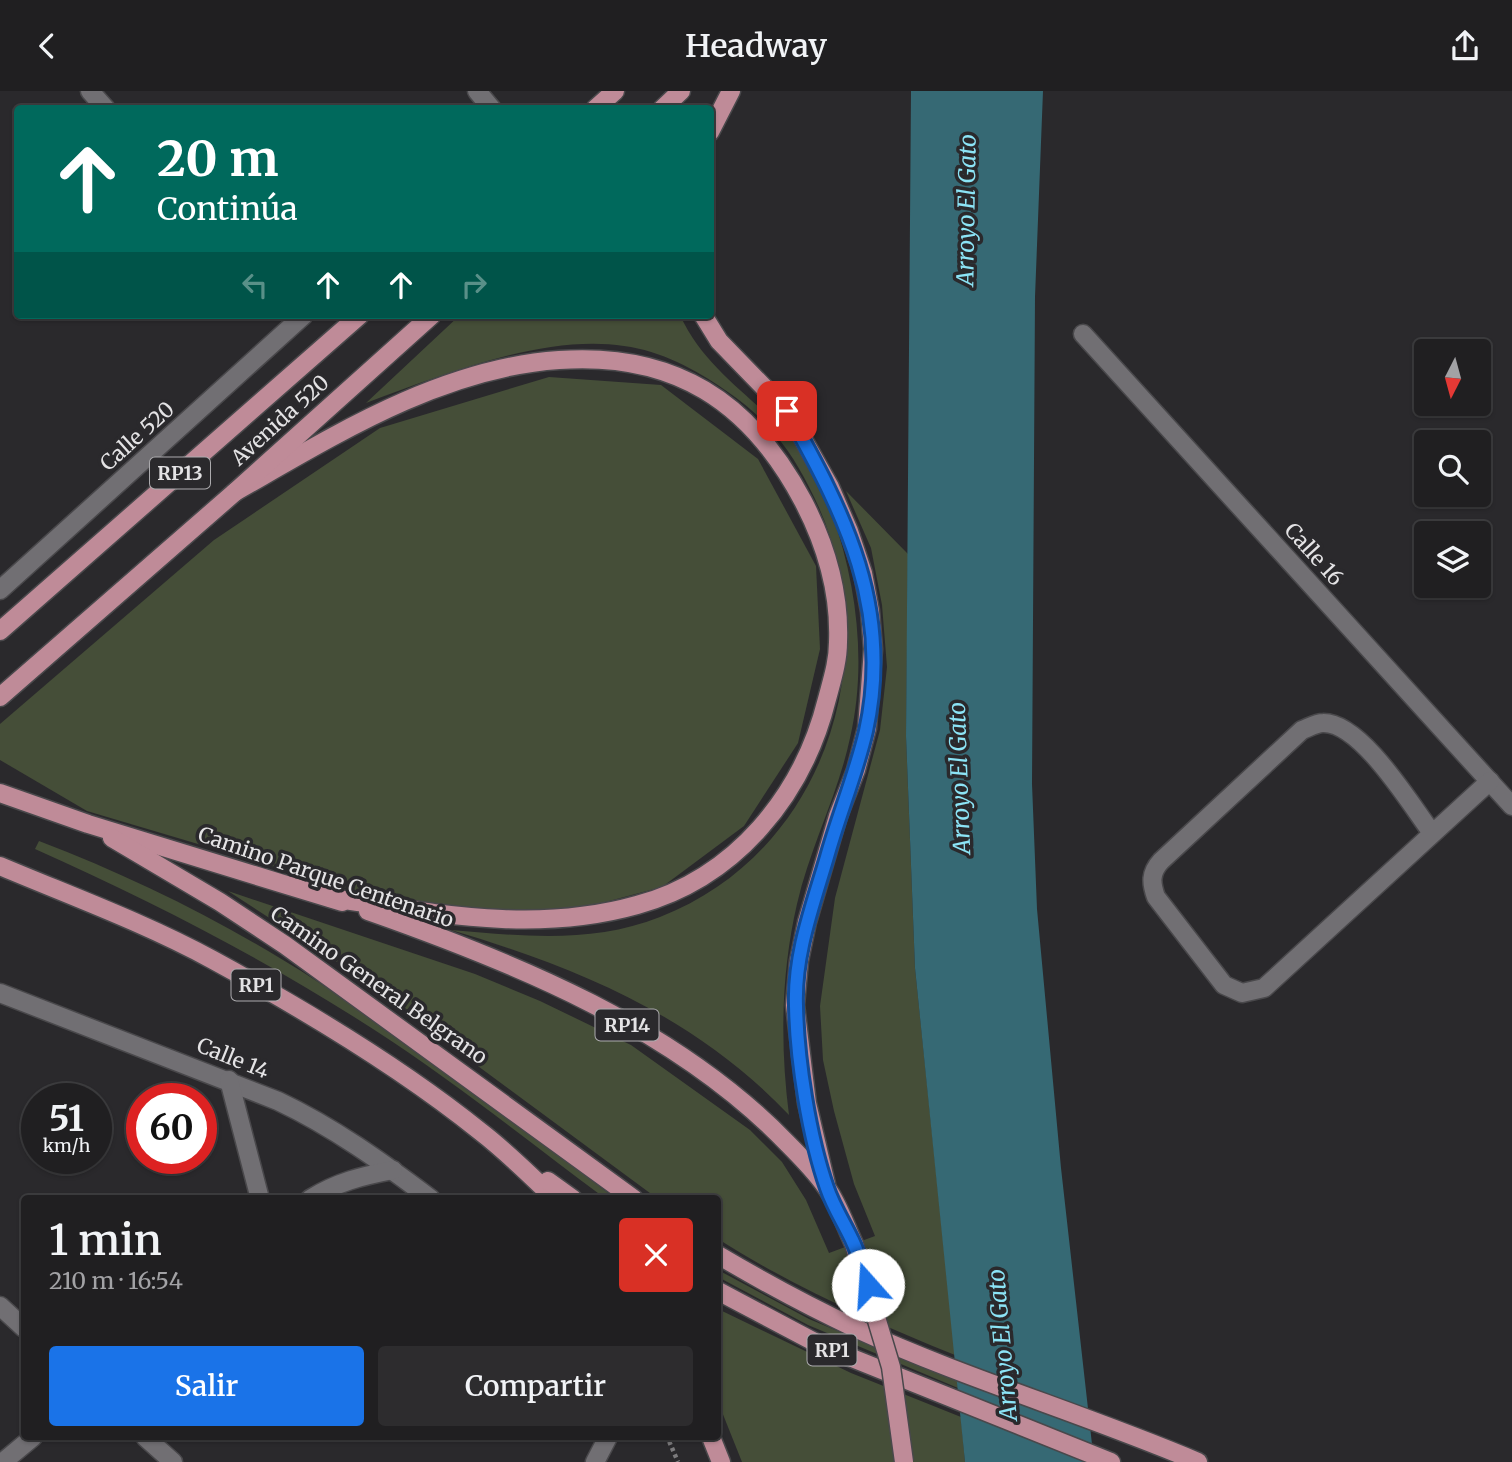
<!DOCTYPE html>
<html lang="es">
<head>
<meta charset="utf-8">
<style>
	:root { --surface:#201f21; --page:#2d2c2e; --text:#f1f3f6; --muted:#a2a2a5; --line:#3d3d3f; --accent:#1a73e8 }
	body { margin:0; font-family:Merriweather,serif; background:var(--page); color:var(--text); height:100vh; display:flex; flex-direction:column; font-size:26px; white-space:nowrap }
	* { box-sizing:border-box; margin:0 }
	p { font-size:23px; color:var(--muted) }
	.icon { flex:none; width:38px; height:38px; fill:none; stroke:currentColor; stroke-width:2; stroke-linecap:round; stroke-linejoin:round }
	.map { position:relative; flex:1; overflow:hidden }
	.drawer { position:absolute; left:21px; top:1104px; width:700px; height:245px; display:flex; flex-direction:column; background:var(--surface); border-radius:7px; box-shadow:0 2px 5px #0004,0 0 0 2px var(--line) }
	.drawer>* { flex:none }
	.hud { position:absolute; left:14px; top:14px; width:700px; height:214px; border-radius:7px; box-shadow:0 2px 5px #0004,0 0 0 2px var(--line); background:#00695c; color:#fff; overflow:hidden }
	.needle { width:46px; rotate:186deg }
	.controls { position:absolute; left:1414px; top:248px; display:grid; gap:14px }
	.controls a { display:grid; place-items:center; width:77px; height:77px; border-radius:7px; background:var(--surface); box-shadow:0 2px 5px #0004,0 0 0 2px var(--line); font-size:35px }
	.speed { position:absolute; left:21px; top:992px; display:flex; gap:14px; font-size:35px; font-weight:700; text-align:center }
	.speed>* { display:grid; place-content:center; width:91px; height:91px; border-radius:50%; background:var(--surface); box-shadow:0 2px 5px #0004,0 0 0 2px var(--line); line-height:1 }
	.speed small { font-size:18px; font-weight:400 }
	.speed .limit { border:10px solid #d22; background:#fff; color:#111 }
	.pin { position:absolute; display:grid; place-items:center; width:60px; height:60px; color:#fff; margin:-30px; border-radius:14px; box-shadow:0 4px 10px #0006 }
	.me { position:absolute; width:77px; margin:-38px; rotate:341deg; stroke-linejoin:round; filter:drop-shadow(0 0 5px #0008) }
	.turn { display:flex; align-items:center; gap:24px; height:147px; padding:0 28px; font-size:32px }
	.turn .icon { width:91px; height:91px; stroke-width:2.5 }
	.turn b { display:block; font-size:49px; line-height:60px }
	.lanes { display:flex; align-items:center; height:66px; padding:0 28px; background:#0003; justify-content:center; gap:35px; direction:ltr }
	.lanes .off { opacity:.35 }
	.round { display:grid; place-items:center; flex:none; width:74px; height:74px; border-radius:7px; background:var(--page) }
	.summary { display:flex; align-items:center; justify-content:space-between; height:119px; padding:0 28px }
	h1 { font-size:42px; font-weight:600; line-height:52px }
	.cta { display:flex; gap:14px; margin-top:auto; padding:14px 28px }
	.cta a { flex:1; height:80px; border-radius:7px; background:var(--accent); color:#fff; font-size:28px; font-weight:600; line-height:80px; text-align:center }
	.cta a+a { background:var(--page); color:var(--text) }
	header { display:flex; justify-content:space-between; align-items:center; height:91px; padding:0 28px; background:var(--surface); font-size:32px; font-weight:600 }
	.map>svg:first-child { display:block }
	.green { fill:#454e38 }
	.water { fill:#366974 }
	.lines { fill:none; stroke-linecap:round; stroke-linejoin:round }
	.minor-casing { stroke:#49484b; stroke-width:21 }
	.major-casing { stroke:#49484b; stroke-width:21 }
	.path { stroke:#7c7b7d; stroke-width:4.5; stroke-dasharray:3.5 3.5; stroke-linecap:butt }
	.minor { stroke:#716f73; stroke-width:18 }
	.major { stroke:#bf8b98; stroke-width:18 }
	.major-bridge-casing { stroke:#49484b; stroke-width:21; stroke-linecap:butt }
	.major-bridge { stroke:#bf8b98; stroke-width:18 }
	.route-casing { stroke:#114b97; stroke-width:18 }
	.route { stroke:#1a73e8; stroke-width:12 }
	.labels { text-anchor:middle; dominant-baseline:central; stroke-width:7; stroke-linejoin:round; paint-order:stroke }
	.shield { fill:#2a292c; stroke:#acabae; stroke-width:2 }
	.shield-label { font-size:19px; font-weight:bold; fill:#e4e3e5 }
	.street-label { font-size:21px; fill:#e4e3e5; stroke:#2a292c }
	.water-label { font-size:23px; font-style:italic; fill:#8ce4f6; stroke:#2a292c }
</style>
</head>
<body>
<header><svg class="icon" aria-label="back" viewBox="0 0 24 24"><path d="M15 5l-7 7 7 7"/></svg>Headway<svg class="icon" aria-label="share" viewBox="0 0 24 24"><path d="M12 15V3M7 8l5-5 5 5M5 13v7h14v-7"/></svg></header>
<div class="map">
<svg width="1512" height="1371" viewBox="0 0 1512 1371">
	<rect width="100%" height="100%" fill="#2a292c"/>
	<g class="green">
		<path d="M460 224H680C706 281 756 306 795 353 810 372 824 401 832 423 857 493 867 574 850 647 838 704 810 756 797 813 781 882 780 954 789 1024 695 925 579 877 451 839 522 845 592 853 660 826 830 760 892 552 809 396 789 356 763 324 725 299 695 278 661 260 624 255 542 243 442 284 366 312Z"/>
		<path d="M549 286 661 294 758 368 816 475 820 558 798 652 744 735 662 796 530 831 356 800 87 720 0 669V633L214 449 380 337Z"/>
		<path d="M846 400 908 463 906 645 915 877 955 1264C873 1231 792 1195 718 1148V1108H658L337 871 228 800 475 883 540 910 631 954 750 1039 782 1071 806 1109 829 1162 875 1145 854 1093 834 1020 823 969 820 915 835 807 880 639 887 576 882 514 871 457Z"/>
		<path d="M39 750C136 787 228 833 315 889 419 955 517 1034 616 1108H606C529 1051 454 990 373 938 266 869 152 810 35 758Z"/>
		<path d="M718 1179 809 1228 957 1290 958 1297 808 1234 718 1186Z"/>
		<path d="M718 1218 851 1282 961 1326 965 1371H742L718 1311Z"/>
	</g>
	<path class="water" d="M911 0H1043L1035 206 1032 693 1037 818 1061 1077 1094 1371H965L915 877 906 645Z"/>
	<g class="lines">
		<g class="minor-casing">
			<g id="minor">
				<path d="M90 0 106 18"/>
				<path d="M477 0 492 18"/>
				<path d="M1083 243 1512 715"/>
				<path d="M0 499 304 224"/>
				<path d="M1432 742C1411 714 1361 631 1323 632 1316 632 1308 637 1302 639L1161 770C1150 782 1151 792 1156 806L1224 894 1242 902 1264 897 1490 690"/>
				<path d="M0 902 278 1010C333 1036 382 1071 431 1108"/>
				<path d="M229 989 260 1108"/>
				<path d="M310 1108C337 1091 362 1085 393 1079"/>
				<path d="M0 1215 24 1237"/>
				<path d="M145 1346 173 1371"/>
				<path d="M3 1371 33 1346"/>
				<path d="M595 1371 608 1346"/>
			</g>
		</g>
		<g class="major-casing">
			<g id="major">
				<path d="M595 18 615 0"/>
				<path d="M662 18 681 0"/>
				<path d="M710 41 731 0"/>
				<path d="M703 224 719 250 787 320 830 396 849 440 863 482 870 520 873 558 867 637 856 679 838 725 807 831 799 870 795 914 807 1012 826 1093"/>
				<path d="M235 401C335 344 441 277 559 269 674 261 750 310 803 410 826 454 840 501 838 551 838 571 832 589 827 608 803 704 736 787 637 814 534 843 435 822 331 807"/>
				<path d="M0 540 360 224"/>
				<path d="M0 606 235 401 432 224"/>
				<path d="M0 702 88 733 342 811"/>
				<path d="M112 747 220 811 285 854 634 1108"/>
				<path d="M0 775C71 805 145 832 213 869 305 919 399 975 481 1041 507 1061 531 1085 555 1108"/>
				<path d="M368 820C516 872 676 937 787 1052 801 1066 815 1080 826 1096 838 1112 845 1134 854 1153"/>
				<path d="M548 1090 573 1108"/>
				<path d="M718 1164C762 1190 808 1215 855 1237 966 1288 1085 1323 1198 1371"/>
				<path d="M718 1200 822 1255 1111 1371"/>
				<path d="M711 1346 721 1371"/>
			</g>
		</g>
		<path class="path" d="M664 1346 669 1350 678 1371"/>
		<use href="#minor" class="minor"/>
		<use href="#major" class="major"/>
		<g class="major-bridge-casing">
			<path id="major-bridge" d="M854 1153 891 1276 904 1371"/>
		</g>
		<use href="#major-bridge" class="major-bridge"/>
	</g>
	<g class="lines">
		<g class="route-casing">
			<path id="route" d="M787 320C845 423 893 518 866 640 856 683 839 723 827 766 813 814 794 863 796 915 797 968 809 1046 827 1097 833 1115 844 1132 852 1149 859 1163 863 1179 868 1194"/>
		</g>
		<use href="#route" class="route"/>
	</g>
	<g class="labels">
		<g class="shield">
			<rect x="150" y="366.5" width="60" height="31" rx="5"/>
			<rect x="231.5" y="878.5" width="49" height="31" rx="5"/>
			<rect x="595.5" y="918.5" width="63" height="31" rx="5"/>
			<rect x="807.5" y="1243.5" width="49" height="31" rx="5"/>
		</g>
		<g class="shield-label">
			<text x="180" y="382">RP13</text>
			<text x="256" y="894">RP1</text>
			<text x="627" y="934">RP14</text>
			<text x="832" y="1259">RP1</text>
		</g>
		<g class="street-label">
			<text transform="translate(280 329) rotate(-42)">Avenida 520</text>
			<text transform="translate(137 345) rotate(-42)">Calle 520</text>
			<text transform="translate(1314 463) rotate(48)">Calle 16</text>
			<text transform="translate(326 786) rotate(19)">Camino Parque Centenario</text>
			<text transform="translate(379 894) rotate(35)">Camino General Belgrano</text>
			<text transform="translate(233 967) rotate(22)">Calle 14</text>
		</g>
		<g class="water-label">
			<text transform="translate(966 119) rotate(-89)">Arroyo El Gato</text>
			<text transform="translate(959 687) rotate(-92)">Arroyo El Gato</text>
			<text transform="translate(1002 1254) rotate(-95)">Arroyo El Gato</text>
		</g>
	</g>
</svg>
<div class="controls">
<a><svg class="needle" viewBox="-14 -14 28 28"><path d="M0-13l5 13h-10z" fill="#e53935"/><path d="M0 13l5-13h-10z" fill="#a2a2a5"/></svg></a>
<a><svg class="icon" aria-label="search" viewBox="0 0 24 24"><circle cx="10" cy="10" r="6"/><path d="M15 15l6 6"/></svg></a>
<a><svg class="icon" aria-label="layers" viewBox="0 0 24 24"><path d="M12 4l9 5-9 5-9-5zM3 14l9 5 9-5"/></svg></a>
</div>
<div class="speed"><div>51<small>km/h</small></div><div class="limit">60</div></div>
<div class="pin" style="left:787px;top:320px;background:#d93025"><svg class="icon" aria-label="arrive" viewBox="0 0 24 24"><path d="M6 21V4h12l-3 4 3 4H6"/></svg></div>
<svg class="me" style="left:868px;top:1194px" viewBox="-20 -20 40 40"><circle r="19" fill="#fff"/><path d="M0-13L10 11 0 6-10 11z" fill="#1a73e8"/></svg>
<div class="hud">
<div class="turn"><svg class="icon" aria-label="ahead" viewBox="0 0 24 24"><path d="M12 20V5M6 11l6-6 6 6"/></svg><div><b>20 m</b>Continúa</div></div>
<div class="lanes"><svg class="icon off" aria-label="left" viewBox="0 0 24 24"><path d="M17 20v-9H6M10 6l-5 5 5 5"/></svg><svg class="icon" aria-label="ahead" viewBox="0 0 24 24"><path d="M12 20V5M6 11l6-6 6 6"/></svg><svg class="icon" aria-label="ahead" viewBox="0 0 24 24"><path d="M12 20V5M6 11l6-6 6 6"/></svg><svg class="icon off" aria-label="right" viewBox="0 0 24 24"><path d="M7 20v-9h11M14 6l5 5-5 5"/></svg></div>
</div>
<section class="drawer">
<div class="summary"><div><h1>1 min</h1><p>210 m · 16:54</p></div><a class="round" style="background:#d93025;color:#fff"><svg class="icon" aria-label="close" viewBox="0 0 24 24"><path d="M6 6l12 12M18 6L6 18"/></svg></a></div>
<div class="cta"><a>Salir</a><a>Compartir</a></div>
</section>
</div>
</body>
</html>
